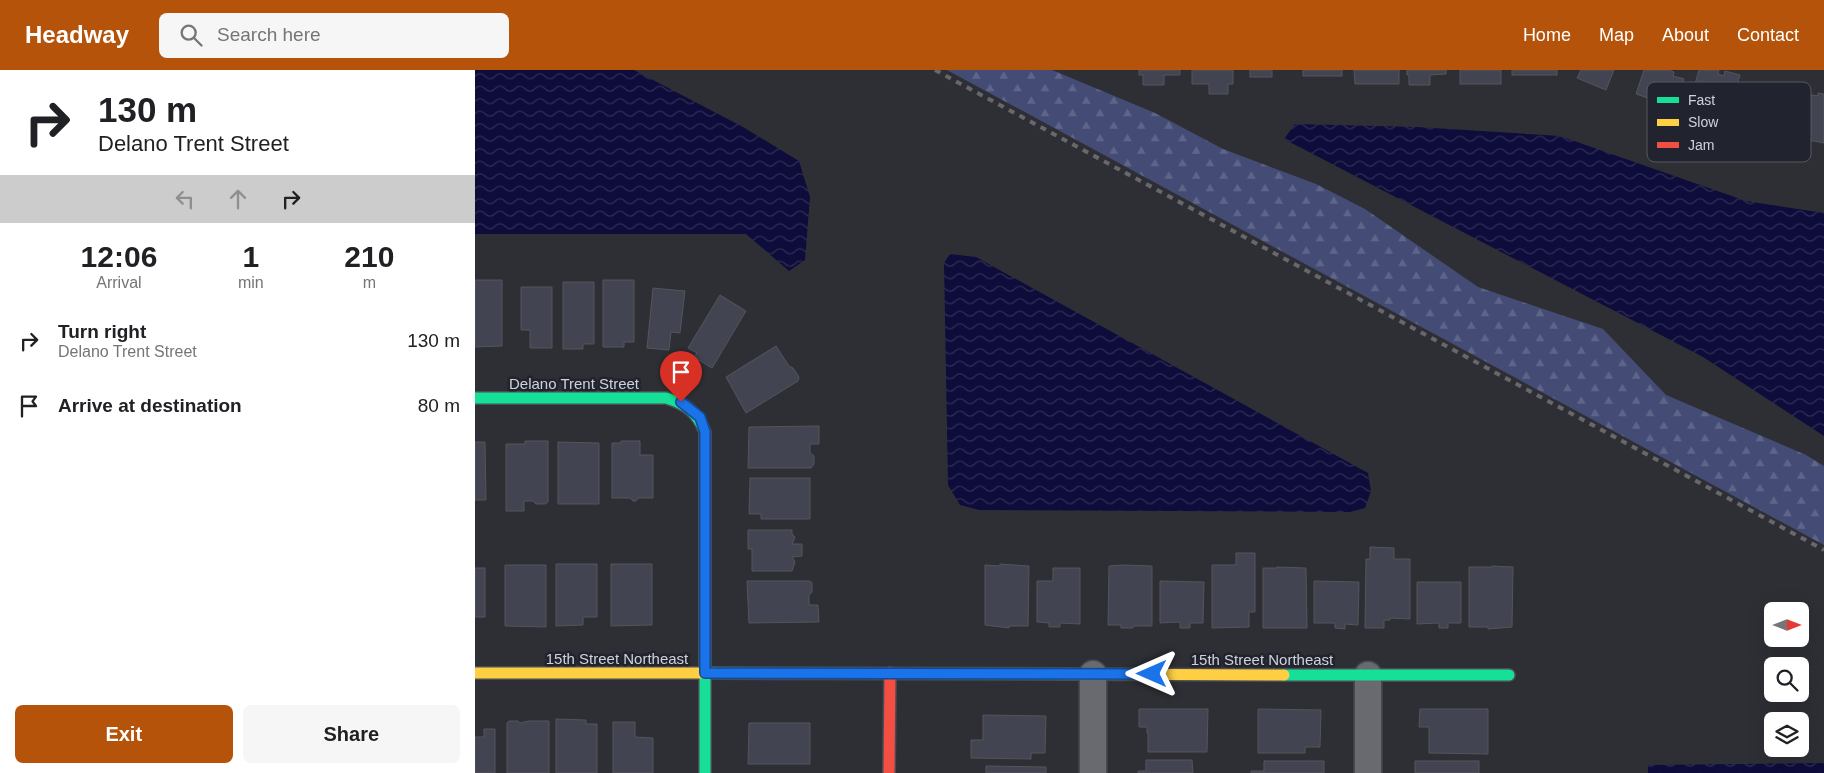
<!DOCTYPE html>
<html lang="en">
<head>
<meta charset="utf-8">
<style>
	:root { --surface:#fff; --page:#f6f6f6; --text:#202124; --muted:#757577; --accent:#b45309 }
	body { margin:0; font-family:Helvetica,sans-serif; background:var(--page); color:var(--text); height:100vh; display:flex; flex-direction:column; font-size:19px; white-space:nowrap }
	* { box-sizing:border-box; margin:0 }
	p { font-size:16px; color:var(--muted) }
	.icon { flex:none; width:28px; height:28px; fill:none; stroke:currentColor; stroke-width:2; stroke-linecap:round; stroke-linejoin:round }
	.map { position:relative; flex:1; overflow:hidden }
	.side { display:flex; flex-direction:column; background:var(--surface); width:475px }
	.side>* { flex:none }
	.top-card { background:#fff; color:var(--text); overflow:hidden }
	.needle { width:32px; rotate:90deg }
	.controls { position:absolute; left:1289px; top:532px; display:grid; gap:10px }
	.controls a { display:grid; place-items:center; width:45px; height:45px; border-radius:8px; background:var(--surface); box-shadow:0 5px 20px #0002; font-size:25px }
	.pin { position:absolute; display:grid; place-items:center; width:42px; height:42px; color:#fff; margin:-51px -21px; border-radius:50% 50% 50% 0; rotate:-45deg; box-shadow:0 0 5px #0007 }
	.pin .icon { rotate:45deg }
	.me { position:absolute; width:55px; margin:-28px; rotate:270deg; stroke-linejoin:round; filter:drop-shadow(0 0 4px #0008) }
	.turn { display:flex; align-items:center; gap:18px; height:105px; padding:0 15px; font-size:22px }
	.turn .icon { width:65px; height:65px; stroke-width:2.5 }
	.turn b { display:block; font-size:35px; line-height:42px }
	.lanes { display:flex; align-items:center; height:48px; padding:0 15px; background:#0003; justify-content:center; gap:25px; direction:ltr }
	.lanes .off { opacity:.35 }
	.eta { display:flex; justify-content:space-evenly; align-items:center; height:85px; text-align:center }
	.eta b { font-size:30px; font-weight:700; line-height:35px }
	.primary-button { display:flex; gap:10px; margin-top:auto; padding:10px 15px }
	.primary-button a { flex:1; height:58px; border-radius:8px; background:var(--accent); color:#fff; font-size:20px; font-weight:700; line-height:58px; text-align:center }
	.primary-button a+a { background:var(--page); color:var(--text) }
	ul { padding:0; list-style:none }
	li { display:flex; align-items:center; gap:15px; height:65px; padding:0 15px }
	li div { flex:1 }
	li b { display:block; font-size:19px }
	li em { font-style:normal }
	header { display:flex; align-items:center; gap:30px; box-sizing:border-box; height:70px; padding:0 25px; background:var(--accent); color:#fff }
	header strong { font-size:24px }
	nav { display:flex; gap:28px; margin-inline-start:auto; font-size:18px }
	.search { width:350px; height:45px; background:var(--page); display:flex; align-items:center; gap:12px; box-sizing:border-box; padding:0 18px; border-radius:8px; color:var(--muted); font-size:19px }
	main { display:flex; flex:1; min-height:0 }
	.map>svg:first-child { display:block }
	.forest { fill:url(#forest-firs) }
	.water { fill:url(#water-waves) }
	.building { fill:#424451; stroke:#54555b }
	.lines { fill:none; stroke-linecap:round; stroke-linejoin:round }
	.street-casing { stroke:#4b4c52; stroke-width:29 }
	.fast-casing { stroke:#4b4c52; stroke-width:14 }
	.slow-casing { stroke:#4b4c52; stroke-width:14 }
	.jam-casing { stroke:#4b4c52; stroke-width:14 }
	.street { stroke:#696a6f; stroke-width:26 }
	.fast { stroke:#16e098; stroke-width:11 }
	.slow { stroke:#ffcf43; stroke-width:11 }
	.jam { stroke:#f24e42; stroke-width:11 }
	.rail { stroke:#67676c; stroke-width:4; stroke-dasharray:6 6; stroke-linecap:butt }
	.route-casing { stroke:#114b97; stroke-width:12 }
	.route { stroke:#1a73e8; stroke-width:9 }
	.labels { text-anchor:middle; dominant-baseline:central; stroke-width:5; stroke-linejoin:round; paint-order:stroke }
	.street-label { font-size:15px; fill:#d0d2d9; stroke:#21242e }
	.key { fill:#21242e; stroke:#565861; stroke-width:1 }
	.key-label { font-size:14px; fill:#d0d2d9 }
</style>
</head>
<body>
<header>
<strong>Headway</strong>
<div class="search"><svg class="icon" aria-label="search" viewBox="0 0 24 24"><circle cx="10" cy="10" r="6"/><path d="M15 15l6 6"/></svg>Search here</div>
<nav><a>Home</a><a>Map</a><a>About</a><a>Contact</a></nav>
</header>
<main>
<section class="side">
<div class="top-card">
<div class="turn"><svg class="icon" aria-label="right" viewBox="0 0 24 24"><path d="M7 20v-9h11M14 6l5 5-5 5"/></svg><div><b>130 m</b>Delano Trent Street</div></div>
<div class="lanes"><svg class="icon off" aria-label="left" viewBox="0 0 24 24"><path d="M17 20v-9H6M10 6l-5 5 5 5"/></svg><svg class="icon off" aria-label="ahead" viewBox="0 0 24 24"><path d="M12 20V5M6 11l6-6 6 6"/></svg><svg class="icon" aria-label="right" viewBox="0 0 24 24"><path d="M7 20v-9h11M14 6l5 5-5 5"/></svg></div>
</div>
<div class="eta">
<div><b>12:06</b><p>Arrival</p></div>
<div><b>1</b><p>min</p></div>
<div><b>210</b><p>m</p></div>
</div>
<ul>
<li><svg class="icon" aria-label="right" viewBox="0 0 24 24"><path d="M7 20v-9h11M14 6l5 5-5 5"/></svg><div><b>Turn right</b><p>Delano Trent Street</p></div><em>130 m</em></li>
<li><svg class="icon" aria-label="arrive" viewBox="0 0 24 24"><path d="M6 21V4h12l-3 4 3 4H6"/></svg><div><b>Arrive at destination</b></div><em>80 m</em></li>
</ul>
<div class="primary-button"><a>Exit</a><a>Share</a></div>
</section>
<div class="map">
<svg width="1349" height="703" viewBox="0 0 1349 703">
	<defs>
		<pattern id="forest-firs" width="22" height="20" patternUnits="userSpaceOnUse" patternTransform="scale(1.25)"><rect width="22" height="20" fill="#444c76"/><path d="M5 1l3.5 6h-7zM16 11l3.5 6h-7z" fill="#5e6589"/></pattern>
		<pattern id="water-waves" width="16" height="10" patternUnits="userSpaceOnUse" patternTransform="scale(1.25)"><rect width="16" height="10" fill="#0d0c3b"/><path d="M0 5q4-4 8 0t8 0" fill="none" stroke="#2f2e57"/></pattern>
	</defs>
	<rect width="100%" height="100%" fill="#2e2f35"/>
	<path class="forest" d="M472 0H577L680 43 748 79 841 114 890 139 1003 217 1128 259 1191 325 1331 385 1349 396V475Z"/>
	<g class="water">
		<path d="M0 0H159L268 57 324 91 335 127 330 190 314 201 271 164H0Z"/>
		<path d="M820 54 942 57 1085 66 1271 131 1349 143V366L1228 287 809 69Z"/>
		<path d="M475 184 501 187 893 403 896 421 890 438 875 442 504 440 485 435 473 415 469 193Z"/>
		<path d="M1349 693V703H1173V695Z"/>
	</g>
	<g class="building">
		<path d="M664 0H705V5H689V15H668V5H664Z"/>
		<path d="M717 0H758V14H753V24H734V14H717Z"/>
		<rect x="775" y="0" width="22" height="7"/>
		<rect x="828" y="0" width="39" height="6"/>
		<path d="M879 0H924V14H880Z"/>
		<path d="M932 0H971V4L955 5V15H934V5H932Z"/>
		<rect x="985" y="0" width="41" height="14"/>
		<rect x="1037" y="0" width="45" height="5"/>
		<path d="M1106 0H1139L1131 20 1102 8Z"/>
		<path d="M1169 0H1193L1199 2 1198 6 1209 9 1200 37 1161 24Z"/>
		<path d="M1224 0H1244L1243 4 1249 6 1250 1 1265 5 1248 63 1209 51Z"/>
		<path d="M1325 23 1343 26V23L1349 24V73L1317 67Z"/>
		<path d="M0 210H27V276L0 277Z"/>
		<path d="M128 210H159V272H149V277H128Z"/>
		<path d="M88 212H119V274H108V279H88Z"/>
		<path d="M46 217H77V278H55V260H46Z"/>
		<path d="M178 218 210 221 205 263 196 262 194 280 172 278Z"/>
		<path d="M245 225 271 241 237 298 219 287 222 283 213 278Z"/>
		<path d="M301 276 314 296 318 298 324 307 323 311 271 343 251 307Z"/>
		<path d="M344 356V374H335V383L339 386V394L336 398H273L274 357Z"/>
		<path d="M50 371H73V432L70 434H61L58 431H49V441H31V374H50Z"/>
		<path d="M146 371H165V385H178V428H163L161 431H158L155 428H137V373H146Z"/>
		<path d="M0 372H10L11 430H0Z"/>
		<path d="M83 372 124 373V434H83Z"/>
		<path d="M275 408H335V449H286V444H274Z"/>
		<path d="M273 460H317V464L320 467 317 474H327V486L317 487 320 492 317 501H277V479H273Z"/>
		<path d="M895 477 919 478V489H935V549L915 548V550H909V558H890L891 489H895Z"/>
		<path d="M761 483H780V542H774V557L737 558V495H761Z"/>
		<path d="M81 494H122V547H108V555L81 556Z"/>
		<path d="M136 494H177V555L136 556Z"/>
		<path d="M525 494 554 496 553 556H534V558L510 555V495L525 496Z"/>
		<path d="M30 495H71V557L30 556Z"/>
		<path d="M649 495 677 496V556H658V558H646V555H633L634 496Z"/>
		<path d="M1017 496 1038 497 1037 557 1013 559V557H994V497H1017Z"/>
		<path d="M802 497 831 498 832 558H788V498H802Z"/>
		<rect x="0" y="498" width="10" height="49"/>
		<path d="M578 498H605V554L585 553V557H574V553L562 552V511H578Z"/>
		<path d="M272 511H335L337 513V522L334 525V535H343L344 552 274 553Z"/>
		<path d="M685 511 729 512 728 553H715V558H705V552L685 553Z"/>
		<path d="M839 511 884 512 883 555 870 554V559L860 558V553H839Z"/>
		<path d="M942 512H986V553H973V558H964V553L942 554Z"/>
		<path d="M664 639H733L732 682H673V663H672V657H664Z"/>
		<path d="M783 639 846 640 845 677H830V683H783Z"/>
		<path d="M945 639H1013V684L954 683V657H944Z"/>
		<path d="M508 645 571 646 570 683H556V689L496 688V670H508Z"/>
		<path d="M81 649 111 650V654H122V703H81Z"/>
		<path d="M34 651H43L45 653 54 651H74V703H32V653Z"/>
		<path d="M138 652H160V667L178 668V703H138Z"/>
		<path d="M274 653H335V694H273Z"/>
		<path d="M9 659H20V703H0V667H9Z"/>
		<path d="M671 690H717L718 703H663V701H671Z"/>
		<path d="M789 691H849V703H776V701H789Z"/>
		<rect x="940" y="691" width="64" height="12"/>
		<path d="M511 696 571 697V703H511Z"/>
	</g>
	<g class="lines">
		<g class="street-casing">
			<g id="street">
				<path d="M893 605V703"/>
				<path d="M618 703V604"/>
			</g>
		</g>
		<g class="fast-casing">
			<g id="fast">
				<path d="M0 328H191C211 334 222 342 230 362V703"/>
				<path d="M238 603 589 604"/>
				<path d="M809 605H1034"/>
			</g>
		</g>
		<g class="slow-casing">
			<g id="slow">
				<path d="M0 603H238"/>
				<path d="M589 604 809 605"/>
			</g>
		</g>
		<g class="jam-casing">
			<path id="jam" d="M414 703 415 603"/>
		</g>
		<use href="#street" class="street"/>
		<use href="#fast" class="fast"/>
		<use href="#slow" class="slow"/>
		<use href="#jam" class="jam"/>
		<path class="rail" d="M460 0 1349 480"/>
	</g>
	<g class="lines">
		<g class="route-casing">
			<path id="route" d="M206 332 225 347 230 362V603L677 604"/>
		</g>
		<use href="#route" class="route"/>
	</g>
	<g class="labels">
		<g class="street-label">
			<text x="99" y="313">Delano Trent Street</text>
			<text x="142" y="588">15th Street Northeast</text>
			<text x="787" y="589">15th Street Northeast</text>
		</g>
	</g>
	<rect x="1172" y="12" width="164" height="80" rx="8" class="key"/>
	<rect x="1182" y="27" width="22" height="6" fill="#16e098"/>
	<rect x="1182" y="49" width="22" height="7" fill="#ffcf43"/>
	<rect x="1182" y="72" width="22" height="6" fill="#f24e42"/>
	<g class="key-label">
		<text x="1213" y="35">Fast</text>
		<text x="1213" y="57">Slow</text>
		<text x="1213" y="80">Jam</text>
	</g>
</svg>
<div class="controls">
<a><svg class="needle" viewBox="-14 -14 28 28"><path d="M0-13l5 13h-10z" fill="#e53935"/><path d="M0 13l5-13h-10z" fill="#757577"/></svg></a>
<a><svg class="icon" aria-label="search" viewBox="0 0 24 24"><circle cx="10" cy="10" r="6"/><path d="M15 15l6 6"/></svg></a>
<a><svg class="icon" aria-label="layers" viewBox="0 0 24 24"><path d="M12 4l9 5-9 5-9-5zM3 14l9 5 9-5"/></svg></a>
</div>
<div class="pin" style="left:206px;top:332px;background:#d93025"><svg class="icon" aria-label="arrive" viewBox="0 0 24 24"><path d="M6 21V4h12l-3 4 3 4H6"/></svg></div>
<svg class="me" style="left:677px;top:604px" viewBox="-20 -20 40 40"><path d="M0-17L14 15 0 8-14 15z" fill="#1a73e8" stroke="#fff" stroke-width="4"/></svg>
</div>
</main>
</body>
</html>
